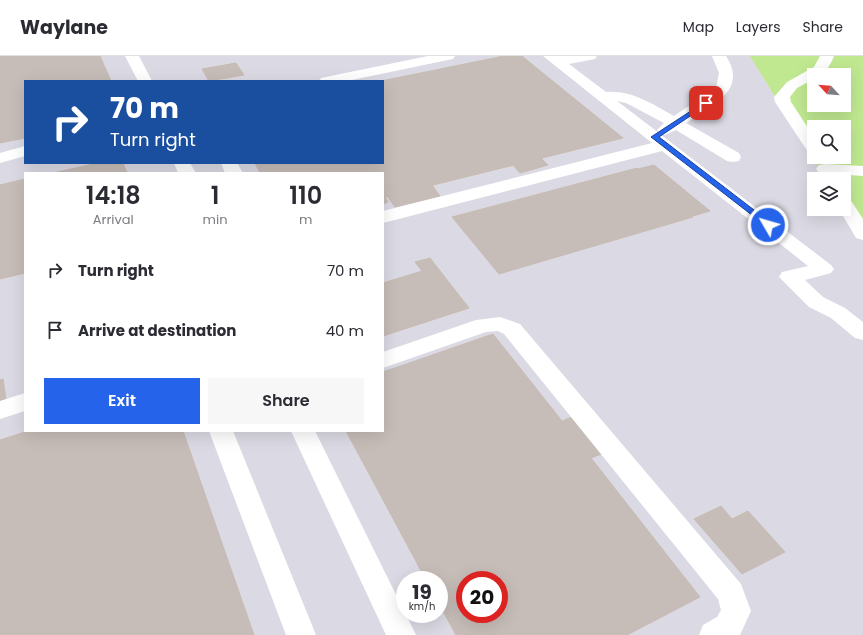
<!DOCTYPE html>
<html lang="en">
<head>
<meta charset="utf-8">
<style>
	:root { --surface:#fff; --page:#f7f7f7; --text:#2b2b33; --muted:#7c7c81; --line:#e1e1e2; --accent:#2563eb }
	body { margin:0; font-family:Poppins,sans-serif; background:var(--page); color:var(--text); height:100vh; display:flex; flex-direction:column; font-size:15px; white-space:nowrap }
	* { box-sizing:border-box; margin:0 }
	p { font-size:13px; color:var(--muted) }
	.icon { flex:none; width:22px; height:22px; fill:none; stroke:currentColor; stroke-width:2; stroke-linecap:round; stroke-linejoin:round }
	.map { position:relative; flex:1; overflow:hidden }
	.drawer { position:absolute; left:24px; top:116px; width:360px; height:260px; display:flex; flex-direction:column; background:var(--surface); border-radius:0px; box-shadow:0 4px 16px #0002 }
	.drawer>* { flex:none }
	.top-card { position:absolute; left:24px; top:24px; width:360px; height:84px; border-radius:0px; box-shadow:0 4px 16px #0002; background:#1a4fa0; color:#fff; overflow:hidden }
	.needle { width:26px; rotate:296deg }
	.tools { position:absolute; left:807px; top:12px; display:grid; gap:8px }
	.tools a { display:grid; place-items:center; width:44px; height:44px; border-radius:0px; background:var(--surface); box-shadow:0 4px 16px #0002; font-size:20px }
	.speed { position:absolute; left:396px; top:515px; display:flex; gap:8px; font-size:20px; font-weight:700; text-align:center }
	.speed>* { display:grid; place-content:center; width:52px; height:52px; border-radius:50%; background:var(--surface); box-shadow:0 4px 16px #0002; line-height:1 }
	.speed small { font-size:10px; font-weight:400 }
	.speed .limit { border:6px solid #d22; background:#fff; color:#111 }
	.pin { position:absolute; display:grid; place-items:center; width:34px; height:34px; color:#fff; margin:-17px; border-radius:8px; box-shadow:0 2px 6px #0006 }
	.me { position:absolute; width:44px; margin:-22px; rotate:308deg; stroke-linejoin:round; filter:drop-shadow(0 0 3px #0008) }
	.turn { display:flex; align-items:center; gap:14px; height:84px; padding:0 20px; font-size:18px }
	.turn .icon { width:52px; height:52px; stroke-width:2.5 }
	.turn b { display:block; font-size:28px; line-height:34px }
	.eta { display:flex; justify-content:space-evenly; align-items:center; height:68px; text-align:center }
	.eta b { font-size:24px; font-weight:600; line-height:28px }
	.primary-button { display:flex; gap:8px; margin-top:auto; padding:8px 20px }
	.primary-button a { flex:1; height:46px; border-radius:0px; background:var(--accent); color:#fff; font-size:16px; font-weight:600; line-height:46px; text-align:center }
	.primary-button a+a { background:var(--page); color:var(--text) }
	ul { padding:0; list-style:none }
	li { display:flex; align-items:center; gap:12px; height:60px; padding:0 20px }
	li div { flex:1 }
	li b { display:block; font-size:15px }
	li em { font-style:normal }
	header { display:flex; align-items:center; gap:24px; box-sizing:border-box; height:56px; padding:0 20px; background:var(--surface); border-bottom:1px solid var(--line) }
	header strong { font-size:19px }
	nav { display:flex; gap:22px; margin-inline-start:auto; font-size:14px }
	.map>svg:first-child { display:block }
	.industrial { fill:#dbdae4; fill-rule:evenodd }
	.green { fill:#c0e890; fill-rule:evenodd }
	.building { fill:#c7bdb8; stroke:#c7bcb2; fill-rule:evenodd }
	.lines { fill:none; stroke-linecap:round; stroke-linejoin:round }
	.minor { fill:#fff; fill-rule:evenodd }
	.route { fill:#2563eb; stroke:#184099 }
</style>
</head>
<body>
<header>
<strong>Waylane</strong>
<nav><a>Map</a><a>Layers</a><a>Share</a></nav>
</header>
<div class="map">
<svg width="863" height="579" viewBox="0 0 863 579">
	<rect width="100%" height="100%" fill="#ece0d8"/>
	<path class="industrial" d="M0 0H750L826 123H814V153H844L863 182V579H0ZM25 25H383V107H25ZM25 117H383V375H25ZM405 524H439V558H405ZM465 524H499V558H465Z"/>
	<path class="green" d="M750 0H863V182L844 152V123H826ZM814 19H844V49H814ZM814 71H844V101H814Z"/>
	<g class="building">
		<path d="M0 0H100L111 25H25V82L0 87Z"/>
		<path d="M504 0H522L528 5 383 36V25H381Z"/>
		<path d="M528 5 623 82 385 141 388 146 383 148V117H260L255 107H383V36Z"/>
		<path d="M236 7 244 19 209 25 202 13Z"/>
		<path d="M541 102 548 109 520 117 513 109Z"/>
		<path d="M98 107H123L127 117H53Z"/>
		<path d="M654 109 710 155 693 160 638 113Z"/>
		<path d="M637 112 693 161 499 218 452 161Z"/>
		<path d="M25 123V217L0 223V129Z"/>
		<path d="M432 129 440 140 395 151 387 140Z"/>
		<path d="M430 202 469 252 383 280V227L422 215 415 206Z"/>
		<path d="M493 278 562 365 700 541 627 579H456L439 548V524H426L346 375H383V316ZM465 524H499V558H465Z"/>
		<path d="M3 323 6 343 0 345V324Z"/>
		<path d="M577 359 607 396 591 402 562 365Z"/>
		<path d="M28 375H183L254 579H0V384Z"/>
		<path d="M721 450 732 463 748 455 785 496 742 518 694 463Z"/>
	</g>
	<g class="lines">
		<g class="minor">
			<path d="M125 0H139L152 25H138Z"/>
			<path d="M428 0H455L453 3 448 4 347 25H319L321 22 326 21Z"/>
			<path d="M543 0H597L595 3 569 8 606 36C632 34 652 48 674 60L716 32 719 17 712 0H726C749 35 710 50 686 67L739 97 741 101 739 105 733 106 727 105 676 74 665 79 660 78 831 209 834 213 831 217 805 224 823 241 845 252 863 266V284L855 282 831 262 809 251 779 221 782 216 808 210 662 95 383 167V155L652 87ZM617 45 626 47 664 67 657 74 659 77Z"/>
			<path d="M820 0H834C830 10 825 19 814 19V23L797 32 790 41 791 46 814 81V98L808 96 775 46 774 41 787 26 814 11Z"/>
			<path d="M25 90V100L0 107V97Z"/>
			<path d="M174 107H190L196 117H178Z"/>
			<path d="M221 107H237L243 117H225Z"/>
			<path d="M825 108 863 110V120L819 117 816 113 819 109Z"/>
			<path d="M844 142 850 143 863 163V184L856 182 839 153H844Z"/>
			<path d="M500 261 520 268 741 528 751 555 740 579H699L703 569 717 561 721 554 718 543 504 278 498 275 486 276 383 312V296L476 264Z"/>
			<path d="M25 337V355L0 363V345Z"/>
			<path d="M209 375H233L316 579H286Z"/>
			<path d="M291 375H315L416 579H386Z"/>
		</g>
	</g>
	<path class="route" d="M706 45 709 47 708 48 659 81 771 167V170H766L651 81Z"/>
</svg>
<div class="tools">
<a><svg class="needle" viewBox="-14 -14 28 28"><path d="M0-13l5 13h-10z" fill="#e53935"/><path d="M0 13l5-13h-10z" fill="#7c7c81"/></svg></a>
<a><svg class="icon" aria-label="search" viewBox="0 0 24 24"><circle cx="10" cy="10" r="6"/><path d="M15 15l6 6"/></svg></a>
<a><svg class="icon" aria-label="layers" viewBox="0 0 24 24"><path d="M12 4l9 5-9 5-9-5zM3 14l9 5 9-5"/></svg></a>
</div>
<div class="speed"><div>19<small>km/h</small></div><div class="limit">20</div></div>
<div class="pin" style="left:706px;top:47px;background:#d93025"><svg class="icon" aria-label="arrive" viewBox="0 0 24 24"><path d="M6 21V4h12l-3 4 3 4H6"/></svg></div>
<svg class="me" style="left:768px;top:169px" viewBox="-20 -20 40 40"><circle r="17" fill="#2563eb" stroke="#fff" stroke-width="3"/><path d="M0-11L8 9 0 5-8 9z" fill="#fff"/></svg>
<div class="top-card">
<div class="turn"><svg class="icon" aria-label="right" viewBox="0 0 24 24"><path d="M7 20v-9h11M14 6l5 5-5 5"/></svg><div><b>70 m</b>Turn right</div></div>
</div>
<section class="drawer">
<div class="eta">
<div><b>14:18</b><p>Arrival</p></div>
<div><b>1</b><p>min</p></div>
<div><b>110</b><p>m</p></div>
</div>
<ul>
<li><svg class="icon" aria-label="right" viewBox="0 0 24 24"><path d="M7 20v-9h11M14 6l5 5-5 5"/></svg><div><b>Turn right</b></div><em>70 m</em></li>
<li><svg class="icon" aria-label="arrive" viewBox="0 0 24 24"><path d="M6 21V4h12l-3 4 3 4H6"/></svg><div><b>Arrive at destination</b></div><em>40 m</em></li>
</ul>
<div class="primary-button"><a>Exit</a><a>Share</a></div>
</section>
</div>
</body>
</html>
